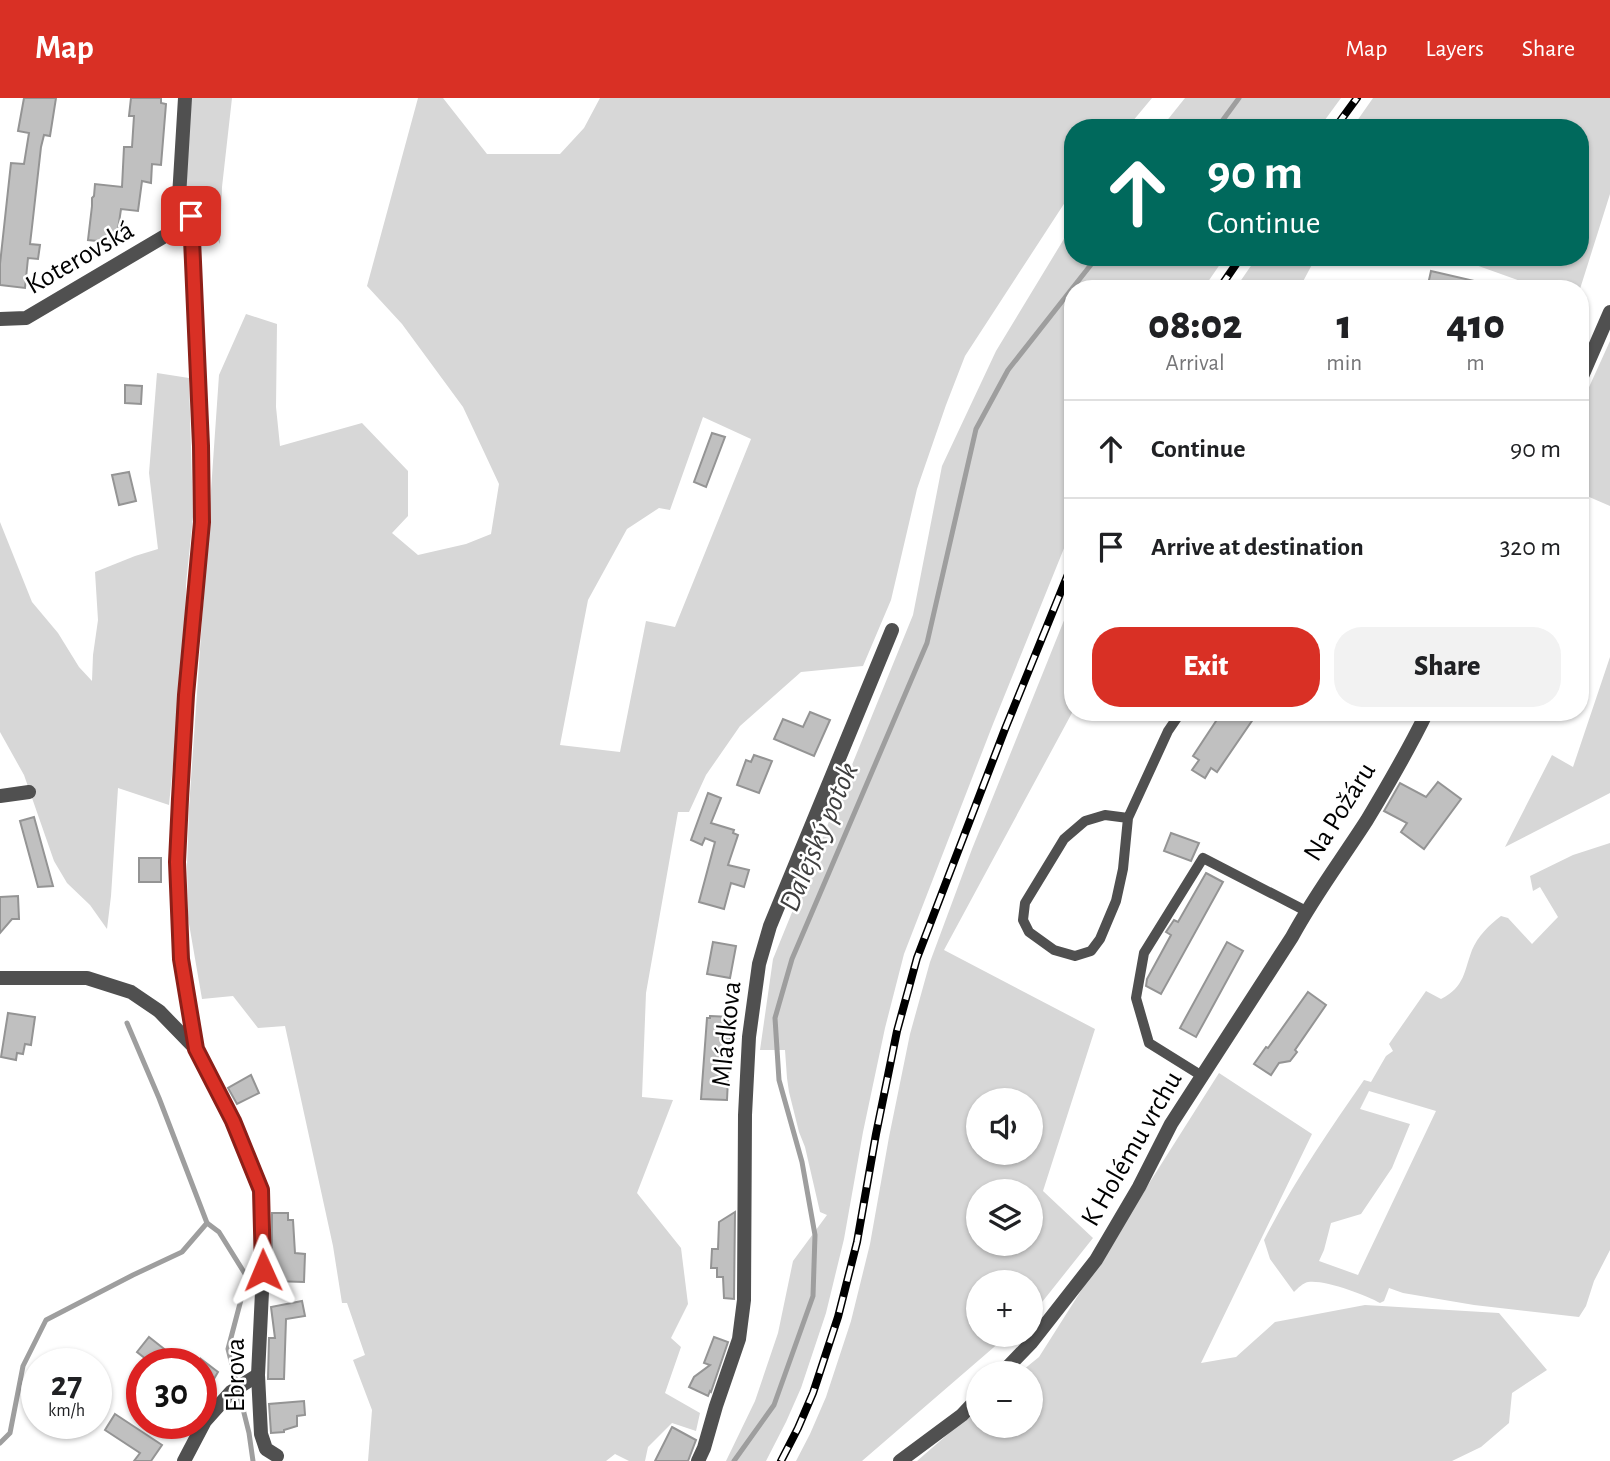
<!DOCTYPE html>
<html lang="en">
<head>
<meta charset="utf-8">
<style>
	:root { --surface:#fff; --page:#f2f2f2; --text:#202124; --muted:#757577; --line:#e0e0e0; --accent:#d93025 }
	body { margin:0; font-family:"Alegreya Sans",sans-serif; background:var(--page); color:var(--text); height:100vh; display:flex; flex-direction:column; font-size:26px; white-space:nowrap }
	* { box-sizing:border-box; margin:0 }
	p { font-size:23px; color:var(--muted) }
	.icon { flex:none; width:38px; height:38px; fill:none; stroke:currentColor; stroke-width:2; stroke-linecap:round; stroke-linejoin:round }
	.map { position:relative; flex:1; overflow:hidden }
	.drawer { position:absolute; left:1064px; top:182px; width:525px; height:441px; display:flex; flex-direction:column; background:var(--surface); border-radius:28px; box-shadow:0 2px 5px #0004 }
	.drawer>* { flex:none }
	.banner { position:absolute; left:1064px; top:21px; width:525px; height:147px; border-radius:28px; box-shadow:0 2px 5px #0004; background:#00695c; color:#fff; overflow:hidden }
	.controls { position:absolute; left:966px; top:990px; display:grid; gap:14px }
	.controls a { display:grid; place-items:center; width:77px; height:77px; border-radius:50%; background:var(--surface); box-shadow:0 2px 5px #0004; font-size:35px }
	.speed { position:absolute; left:21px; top:1250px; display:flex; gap:14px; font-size:35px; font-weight:700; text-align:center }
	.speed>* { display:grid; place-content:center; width:91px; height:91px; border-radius:50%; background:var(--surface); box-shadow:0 2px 5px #0004; line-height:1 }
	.speed small { font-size:18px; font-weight:400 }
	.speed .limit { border:10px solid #d22; background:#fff; color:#111 }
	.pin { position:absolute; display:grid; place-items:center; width:60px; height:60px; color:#fff; margin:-30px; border-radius:14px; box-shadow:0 4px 10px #0006 }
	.me { position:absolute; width:77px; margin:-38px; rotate:359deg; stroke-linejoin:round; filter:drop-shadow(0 0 5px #0008) }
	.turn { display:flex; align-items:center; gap:24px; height:147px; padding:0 28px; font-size:32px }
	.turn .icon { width:91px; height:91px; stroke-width:2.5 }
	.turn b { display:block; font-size:49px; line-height:60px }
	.eta { display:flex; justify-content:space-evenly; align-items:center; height:119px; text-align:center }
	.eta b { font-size:42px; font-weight:800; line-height:49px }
	.action { display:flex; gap:14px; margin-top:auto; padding:14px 28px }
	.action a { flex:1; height:80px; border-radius:28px; background:var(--accent); color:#fff; font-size:28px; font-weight:800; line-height:80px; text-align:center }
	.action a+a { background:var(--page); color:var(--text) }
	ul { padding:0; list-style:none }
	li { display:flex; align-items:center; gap:21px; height:98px; padding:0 28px; border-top:2px solid var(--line) }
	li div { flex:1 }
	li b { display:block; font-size:26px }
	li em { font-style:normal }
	header { display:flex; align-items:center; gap:42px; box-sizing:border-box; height:98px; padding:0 35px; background:var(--accent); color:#fff }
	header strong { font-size:33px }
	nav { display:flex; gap:38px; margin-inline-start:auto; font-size:24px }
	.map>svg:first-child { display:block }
	.green { fill:#d7d7d7; fill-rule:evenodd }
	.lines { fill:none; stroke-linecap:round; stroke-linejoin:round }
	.stream { stroke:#9e9e9e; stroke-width:5 }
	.building { fill:#c0c0c0; stroke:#949494; stroke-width:2 }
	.lane { stroke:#505050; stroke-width:10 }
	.street { stroke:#505050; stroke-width:14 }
	.rail-casing { stroke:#000; stroke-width:8 }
	.rail { stroke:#fff; stroke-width:5; stroke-dasharray:16; stroke-linecap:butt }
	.route-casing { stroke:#8d1f18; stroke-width:18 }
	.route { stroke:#d93025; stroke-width:12 }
	.labels { text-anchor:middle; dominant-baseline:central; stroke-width:5; stroke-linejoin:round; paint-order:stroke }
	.street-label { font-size:28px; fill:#000; stroke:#fff }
	.water-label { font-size:30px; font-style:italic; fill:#3f3f3f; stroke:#fff }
</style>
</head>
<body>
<header>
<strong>Map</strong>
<nav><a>Map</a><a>Layers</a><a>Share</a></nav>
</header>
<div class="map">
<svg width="1610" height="1363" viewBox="0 0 1610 1363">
	<rect width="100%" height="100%" fill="#fff"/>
	<g class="green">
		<path d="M191 0H232L222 89 220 146 207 121 204 102 184 95Z"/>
		<path d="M418 0H443L487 56H560L584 30 600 0H1152L1127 30H1073V92L965 258 946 307 917 391 891 502 863 568 801 574 740 628 706 677 689 714H678L646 895 642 999 673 1002 637 1095 681 1150 688 1206 671 1240 681 1249 665 1295 700 1315 696 1333 672 1325 648 1349 645 1363H629L615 1356 606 1363H368L372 1312 353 1262 365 1257 347 1205H342L333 1148 285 928 258 930 233 898 202 901 188 820 187 767 189 710 219 277 246 216 277 226 276 309 280 348 362 325 408 373V418L392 435 418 457 466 446 491 436 499 386 463 309 402 226 367 188ZM703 319 751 341 675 529 646 523 620 654 560 647 588 502 627 431 659 410 670 412Z"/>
		<path d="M1185 0H1341L1319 30H1161Z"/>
		<path d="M1373 0H1610V96L1580 191H1543L1459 161 1460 159H1580V30H1352Z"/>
		<path d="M1073 126V159H1225L1203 191H1073V428L993 626 904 856 885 930 863 1034 844 1141 826 1215 801 1290 786 1324 766 1363H726L755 1303 778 1235 793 1163 827 1117 820 1114 805 1049 799 1034 789 994 787 980 785 952H760L773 861 913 517 942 368 996 253Z"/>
		<path d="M1257 159H1316L1299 191H1235Z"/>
		<path d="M1610 243V408L1580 395V309Z"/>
		<path d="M157 275 189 280 193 419 186 486 185 547 169 707 118 690 111 798 107 831 90 807 67 785 54 763 24 677 0 634V424L32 504 58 535 79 569 92 583 93 557 98 522 95 474 135 458 158 451 149 375Z"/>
		<path d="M1073 500V613L944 852 1095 931 1043 1093 1093 1140 1031 1218V1185H978V1237H1008L862 1363H796L810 1336 826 1299 851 1223 870 1146 889 1039 910 936 930 864 972 751ZM978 1003H1031V1055H978ZM978 1094H1031V1146H978Z"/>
		<path d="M1610 559V695L1505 749 1552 657 1573 669Z"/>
		<path d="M1610 745V1152L1594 1183 1586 1208 1579 1219 1474 1207 1403 1195 1389 1190 1384 1203 1380 1205C1367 1197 1323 1181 1308 1184 1303 1185 1298 1190 1294 1194L1270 1161 1264 1142C1293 1085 1328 1034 1364 982L1371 984 1386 958 1393 953 1389 946 1426 893 1441 901C1465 889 1464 873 1472 852 1478 838 1489 827 1501 818L1508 820 1532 846 1558 819 1540 789 1533 793 1530 778 1573 757ZM1369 993 1436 1013 1358 1177 1319 1163 1324 1152 1331 1125 1361 1116 1392 1070 1410 1026 1360 1011Z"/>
		<path d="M1219 975 1312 1036 1201 1265 1236 1259 1275 1224 1365 1207 1499 1215 1547 1272 1512 1295 1509 1325 1481 1349 1452 1363H917L978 1310V1328H1031V1276H1018L1039 1259Z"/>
	</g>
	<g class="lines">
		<g class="stream">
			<path d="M1217 30 1239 0"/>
			<path d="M127 925 159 1000 207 1125"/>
			<path d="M0 1345 10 1335 23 1268 46 1222 133 1177 182 1154 207 1125 219 1134 247 1179 228 1251 249 1335 253 1363"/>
			<path d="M734 1363 774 1307 813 1198 815 1137 802 1064 779 982 775 920 792 861 927 545 976 331 1008 272 1097 159"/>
		</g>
	</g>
	<g class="building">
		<path d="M24 0H56L50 38 44 37 41 49 32 129 30 146 40 147 38 161 28 160 25 190 0 187V166L11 65 24 66 29 35 18 33Z"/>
		<path d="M131 0H161V5L166 6 161 67 152 66 151 85 142 83 138 113 121 111 116 145 88 142 92 108V100L94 98 95 86 122 89 124 49H132L134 18H129Z"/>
		<path d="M1431 173 1483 185V191H1427Z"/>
		<path d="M125 287 142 288 141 306 125 305Z"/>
		<path d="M712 335 725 339 706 389 694 384Z"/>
		<path d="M129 374 136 403 119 407 112 377Z"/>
		<path d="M810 614 830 622 814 658 774 641 783 621 803 629Z"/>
		<path d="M1222 614H1258L1217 674 1211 670 1205 680 1192 672 1199 662 1193 658Z"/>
		<path d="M754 657 772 663 759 695 737 687 746 662 751 664Z"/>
		<path d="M1438 684 1461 701 1424 751 1401 734 1407 725 1384 713 1400 685 1426 699Z"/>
		<path d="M708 695 721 700 711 725 734 732 733 735 738 737 728 767 749 772 744 789 731 785 724 811 699 804 715 744 705 740 702 747 691 742Z"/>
		<path d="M34 719 53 788 38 789 20 723Z"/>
		<path d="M1171 735 1199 745 1191 763 1164 753Z"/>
		<rect x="139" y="760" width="22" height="24"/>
		<path d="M1206 775 1223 784 1161 896 1146 888 1147 881 1171 837 1166 834 1174 822 1178 824Z"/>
		<path d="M18 798 19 821H12L0 835V799Z"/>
		<path d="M713 844 736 848 730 880 707 876Z"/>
		<path d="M1227 844 1243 853 1196 939 1180 930Z"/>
		<path d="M1308 894 1326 907 1295 952 1297 954 1290 963 1279 965 1271 977 1254 966 1266 949 1268 950Z"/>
		<path d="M8 915 35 919 31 947 25 946 23 956 17 955 16 962 1 959Z"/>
		<path d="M710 918 731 919 727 1002 701 1001 707 920H710Z"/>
		<path d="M251 977 259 995 237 1006 228 990Z"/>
		<path d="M735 1114 734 1201 724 1200 723 1179H717V1170H711L712 1151H718L719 1124Z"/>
		<path d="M272 1115H288V1122H293L295 1155 305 1156 304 1184 272 1183Z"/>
		<path d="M302 1203 305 1218 286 1221 284 1281H268L269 1240H275L271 1209Z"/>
		<path d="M149 1239 182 1265H151L137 1254Z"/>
		<path d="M714 1239 728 1244 711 1294 710 1293 708 1298 689 1289 694 1279 710 1267 704 1265Z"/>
		<path d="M201 1261 218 1274 201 1303Z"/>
		<path d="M304 1303 305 1317 297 1318V1328L284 1332V1334L271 1335 269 1306Z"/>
		<path d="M115 1316 162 1347 151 1363H134L140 1355 105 1332Z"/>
		<path d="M672 1329 696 1342 688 1363H655Z"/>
	</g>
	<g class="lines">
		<g class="lane">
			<path d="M1128 720 1105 717 1085 723 1064 741 1025 805 1023 822 1029 834 1054 852 1075 858 1091 853 1100 841 1116 803 1123 771 1128 720 1168 633 1181 614"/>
			<path d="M1202 978 1149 945 1136 900 1144 855 1203 760 1306 813"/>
		</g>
		<g class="street">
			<path d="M181 111 191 118 201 348 202 424 186 597 177 764 181 861 196 951"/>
			<path d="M0 221 26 220 170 135 181 111 179 99 185 0"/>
			<path d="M1580 283 1610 214"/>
			<path d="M0 698 29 694"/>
			<path d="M0 880H87L131 894 159 913 196 951 233 1023 261 1092 263 1173 258 1277 261 1336 266 1351 277 1358"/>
			<path d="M1001 1276 1031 1245 1096 1162 1139 1089 1171 1026 1292 839C1314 798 1342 761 1367 722 1388 687 1409 651 1427 614"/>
			<path d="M184 1363 205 1323 231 1294 258 1277"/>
			<path d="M698 1363 704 1350 716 1308 739 1241 744 1202 745 1017 749 939 759 866 770 828 892 532"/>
			<path d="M900 1363 962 1317 978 1300"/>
		</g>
		<g class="rail-casing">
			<g id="rail">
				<path d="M1335 30 1357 0"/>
				<path d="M1219 191 1241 159"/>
				<path d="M781 1363 798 1330 813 1295 838 1219 857 1144 876 1036 897 933 917 860 1005 631 1073 464"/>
			</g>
		</g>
		<use href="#rail" class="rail"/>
	</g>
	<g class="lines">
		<g class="route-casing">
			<path id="route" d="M191 118 201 348 202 424 186 597 180 701 177 764 181 861 196 951 233 1023 261 1092 263 1172"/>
		</g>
		<use href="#route" class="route"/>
	</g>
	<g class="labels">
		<g class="street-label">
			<text transform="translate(80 160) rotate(-30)">Koterovská</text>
			<text transform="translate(1340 714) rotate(-58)">Na Požáru</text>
			<text transform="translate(727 936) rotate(-84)">Mládkova</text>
			<text transform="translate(1132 1051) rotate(-60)">K Holému vrchu</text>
			<text transform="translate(236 1277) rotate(-90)">Ebrova</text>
		</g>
		<g class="water-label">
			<text transform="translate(819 739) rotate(-67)">Dalejský potok</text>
		</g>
	</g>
</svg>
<div class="controls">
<a><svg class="icon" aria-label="sound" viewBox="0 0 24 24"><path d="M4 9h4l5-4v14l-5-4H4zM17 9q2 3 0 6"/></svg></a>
<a><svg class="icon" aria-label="layers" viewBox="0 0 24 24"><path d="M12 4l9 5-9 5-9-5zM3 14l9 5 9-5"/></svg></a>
<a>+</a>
<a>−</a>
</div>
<div class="speed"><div>27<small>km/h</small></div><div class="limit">30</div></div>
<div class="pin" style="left:191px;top:118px;background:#d93025"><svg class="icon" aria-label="arrive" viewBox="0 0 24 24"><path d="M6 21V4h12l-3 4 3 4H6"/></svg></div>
<svg class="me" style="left:263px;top:1172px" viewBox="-20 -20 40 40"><path d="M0-17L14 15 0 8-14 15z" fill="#d93025" stroke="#fff" stroke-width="4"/></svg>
<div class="banner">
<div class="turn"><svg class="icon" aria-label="ahead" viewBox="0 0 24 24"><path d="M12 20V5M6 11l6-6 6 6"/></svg><div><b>90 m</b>Continue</div></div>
</div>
<section class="drawer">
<div class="eta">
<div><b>08:02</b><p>Arrival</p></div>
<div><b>1</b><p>min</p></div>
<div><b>410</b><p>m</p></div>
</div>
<ul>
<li><svg class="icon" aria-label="ahead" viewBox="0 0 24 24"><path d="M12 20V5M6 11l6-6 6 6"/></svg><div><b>Continue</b></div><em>90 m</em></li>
<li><svg class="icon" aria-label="arrive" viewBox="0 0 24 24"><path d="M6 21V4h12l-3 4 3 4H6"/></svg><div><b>Arrive at destination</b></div><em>320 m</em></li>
</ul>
<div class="action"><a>Exit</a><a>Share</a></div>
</section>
</div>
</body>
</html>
